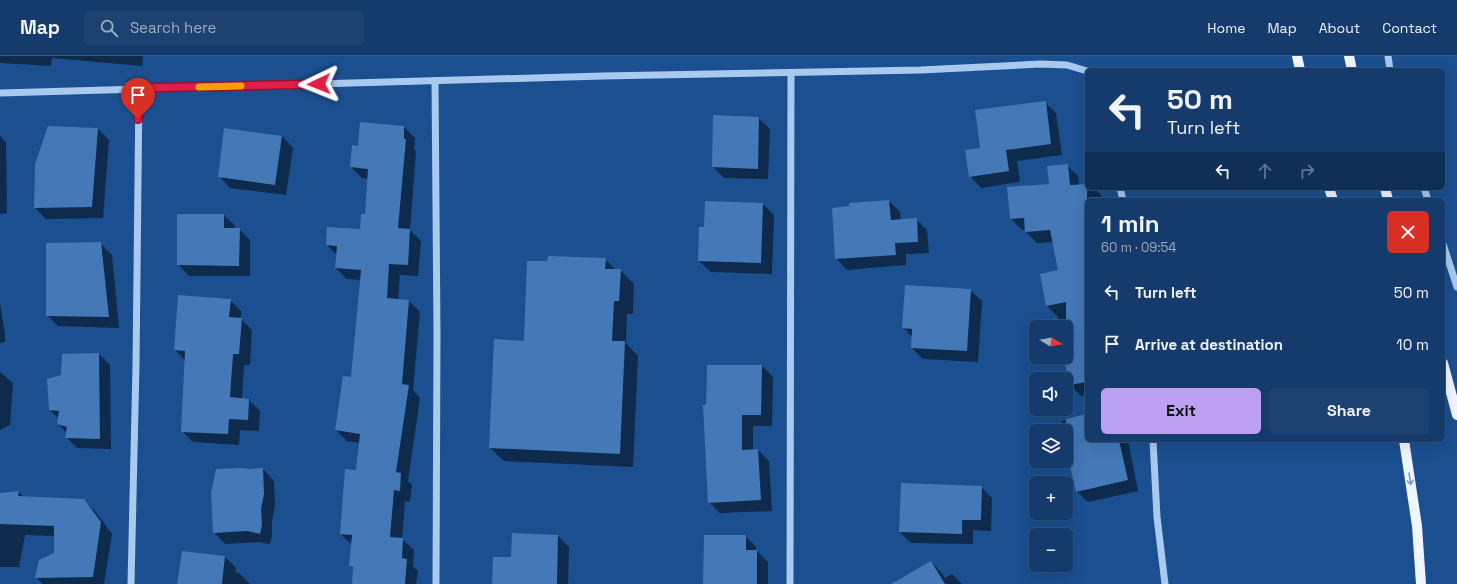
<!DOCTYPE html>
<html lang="en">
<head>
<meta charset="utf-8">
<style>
	:root { --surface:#143b6b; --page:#1d4271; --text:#f1f3f6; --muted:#9dadc1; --line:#33557e; --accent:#bca0f2 }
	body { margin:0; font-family:"Space Grotesk",sans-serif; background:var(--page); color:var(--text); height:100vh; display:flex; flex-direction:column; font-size:15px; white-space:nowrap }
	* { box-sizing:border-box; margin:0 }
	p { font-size:13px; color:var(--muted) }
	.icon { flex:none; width:22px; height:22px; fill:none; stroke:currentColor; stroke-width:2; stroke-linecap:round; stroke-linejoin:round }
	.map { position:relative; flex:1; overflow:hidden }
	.side { position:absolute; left:1085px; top:142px; width:360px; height:244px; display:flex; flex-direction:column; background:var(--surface); border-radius:6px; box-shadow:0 4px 16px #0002,0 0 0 1px var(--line) }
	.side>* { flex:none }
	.banner { position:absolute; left:1085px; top:12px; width:360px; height:122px; border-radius:6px; box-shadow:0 4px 16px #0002,0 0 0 1px var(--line); background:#143b6b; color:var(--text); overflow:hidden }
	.needle { width:26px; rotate:101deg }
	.fabs { position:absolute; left:1029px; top:264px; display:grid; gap:8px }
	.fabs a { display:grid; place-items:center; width:44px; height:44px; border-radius:6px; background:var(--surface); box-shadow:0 4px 16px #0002,0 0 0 1px var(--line); font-size:20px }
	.pin { position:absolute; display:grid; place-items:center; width:34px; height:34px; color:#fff; margin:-41px -17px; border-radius:50% 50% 50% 0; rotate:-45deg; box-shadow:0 0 4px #0007 }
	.pin .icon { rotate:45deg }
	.me { position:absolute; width:44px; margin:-22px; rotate:268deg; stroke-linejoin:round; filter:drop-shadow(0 0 3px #0008) }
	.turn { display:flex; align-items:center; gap:14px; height:84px; padding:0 16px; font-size:18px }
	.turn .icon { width:52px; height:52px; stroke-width:2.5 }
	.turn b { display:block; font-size:28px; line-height:34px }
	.lanes { display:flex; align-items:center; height:38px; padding:0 16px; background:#0003; justify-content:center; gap:20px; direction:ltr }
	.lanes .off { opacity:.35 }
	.round { display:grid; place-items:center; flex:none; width:42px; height:42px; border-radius:6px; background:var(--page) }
	.overview { display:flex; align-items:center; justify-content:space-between; height:68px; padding:0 16px }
	h1 { font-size:24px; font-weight:700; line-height:30px }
	.button { display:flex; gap:8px; margin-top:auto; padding:8px 16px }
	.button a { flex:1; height:46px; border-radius:6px; background:var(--accent); color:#111; font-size:16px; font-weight:700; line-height:46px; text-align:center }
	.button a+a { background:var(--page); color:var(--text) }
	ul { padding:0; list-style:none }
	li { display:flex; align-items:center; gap:12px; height:52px; padding:0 16px }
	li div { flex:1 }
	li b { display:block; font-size:15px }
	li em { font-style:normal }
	header { display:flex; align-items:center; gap:24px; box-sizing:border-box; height:56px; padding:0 20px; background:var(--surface); border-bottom:1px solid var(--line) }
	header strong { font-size:19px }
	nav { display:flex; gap:22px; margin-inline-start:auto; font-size:14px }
	.search { width:280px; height:36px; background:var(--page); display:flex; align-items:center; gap:10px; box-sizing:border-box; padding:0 14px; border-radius:6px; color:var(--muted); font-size:15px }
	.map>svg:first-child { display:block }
	.shadow { fill:#0007 }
	.building { fill:#4478b7 }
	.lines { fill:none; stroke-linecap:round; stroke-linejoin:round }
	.minor { stroke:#a9c9ee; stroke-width:7 }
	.major { stroke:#f0f6ff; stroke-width:10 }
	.oneway { stroke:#7b9ac1 }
	.route-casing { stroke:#92132f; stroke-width:10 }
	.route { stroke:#e11d48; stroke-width:7 }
	.slow { stroke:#f59e0b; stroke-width:7 }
</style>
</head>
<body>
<header>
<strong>Map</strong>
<div class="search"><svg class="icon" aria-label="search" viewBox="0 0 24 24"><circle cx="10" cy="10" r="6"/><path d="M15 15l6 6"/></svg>Search here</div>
<nav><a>Home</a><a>Map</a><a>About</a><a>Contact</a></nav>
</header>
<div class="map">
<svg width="1457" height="528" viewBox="0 0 1457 528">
	<rect width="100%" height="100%" fill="#1b4f8f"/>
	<g class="shadow">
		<path d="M0 0H143L142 10 52 2 51 10 0 7Z"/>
		<path d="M1045 46 1056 57 1062 99 1017 105 1020 126 981 132 970 120 981 93Z"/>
		<path d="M714 60 758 62 770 73 768 123 724 122 713 111Z"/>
		<path d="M49 71 98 73 109 84 103 162 46 163 35 152Z"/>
		<path d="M404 71 415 82 414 93 416 95 410 174 421 185 418 220 400 219 398 244 409 245 420 256 413 334 420 342 408 425 412 429 410 446 405 445 402 483 414 494 413 510 418 515 416 528H353L354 513 350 510 352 489 341 478 357 415 360 387 347 385 336 374 352 322 361 224 347 223 336 212 337 199 327 189 361 174 366 159 369 123 362 122 351 111 359 91Z"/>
		<path d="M0 80 6 86 7 157 0 158Z"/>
		<path d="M282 80 293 92 286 139 230 132 219 120Z"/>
		<path d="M1067 109 1078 120 1079 129H1087V132H1094L1101 139 1102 144H1087V339L1081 340 1070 329 1065 301H1066V271H1060L1058 261 1047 250 1041 219 1059 215 1053 186 1037 187 1026 176V173L1022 174 1011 163 1050 129Z"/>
		<path d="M889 145 900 156 901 164 916 163 927 174 929 197 906 198V209L847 214 836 202 850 151Z"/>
		<path d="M763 148 774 159 772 218 711 216 699 205 705 172Z"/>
		<path d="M224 159 235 170V173H239L250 184V220H189L178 208Z"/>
		<path d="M101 188 112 199 119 272 58 270 47 259Z"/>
		<path d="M605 203 616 214H620L634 228 633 258H627L626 287 638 300 633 411 504 405 490 392 524 286Z"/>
		<path d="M970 234 982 245 978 306 923 303 912 292V281L903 271Z"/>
		<path d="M230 244 241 255V263L252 274 250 309H244L242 343 249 344 260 355 259 375 240 374 239 389 193 386 182 375 186 305 175 294Z"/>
		<path d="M0 247 5 279V286L0 287Z"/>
		<path d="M99 298 110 309 111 393 77 392 66 381 67 377 58 368 59 363 50 354 62 319Z"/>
		<path d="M762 310 773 321 772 370H753V394H758L769 405 772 455 720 457 709 446 707 350Z"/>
		<path d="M0 316 13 327 10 369 0 374Z"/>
		<path d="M1087 360V384H1128L1138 435 1088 446 1076 435 1066 387V375H1063L1061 365Z"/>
		<path d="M263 413 274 425 275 449 272 465V480L270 488 259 486 225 488 214 476Z"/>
		<path d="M981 431 992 442 991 475 973 474V488L911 487 900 476Z"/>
		<path d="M19 436 25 442 83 444 95 455 112 478 104 528H43L36 521 56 498 55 480 25 479 19 511H0V438Z"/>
		<path d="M558 480 569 491 568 528H493L512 502Z"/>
		<path d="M745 480 756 491V494L768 506V528H704Z"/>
		<path d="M225 501 236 512 235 516 239 517 250 528H178Z"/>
		<path d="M931 506 942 517 945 522 952 518 962 528H893Z"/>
	</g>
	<g class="building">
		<path d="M1046 45 1051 88 1006 94 1009 115 969 121 965 94 980 92 975 54Z"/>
		<path d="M713 59 759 61 758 113 712 111Z"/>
		<path d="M360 66 404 70V83H406L398 172 410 173 408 209 389 208 387 242 409 244 402 328 409 329 396 416 401 417 400 435 394 434 390 481 403 482 402 502 407 503 405 528H352L353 511 349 510 352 479 340 478 345 413 356 414 360 378 335 374 343 320 351 321 361 214 335 212 337 190 326 189 327 171 360 173 361 158H365L368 113 350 111 352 89 358 90Z"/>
		<path d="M48 70 98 72 92 151 34 152 35 108Z"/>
		<path d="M224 72 282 80 275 129 218 121Z"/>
		<path d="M1068 108 1070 129 1087 128V326L1069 329 1064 301H1066V246L1046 250 1040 218 1058 214 1050 174 1025 176 1024 162 1010 163 1007 131 1049 128 1047 110Z"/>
		<path d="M889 144 891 164 917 162 918 186 895 187 896 199 835 203 832 152 849 150V147Z"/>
		<path d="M705 145 763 147 761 207 698 205 699 171H704Z"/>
		<path d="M177 158H224V172H240L239 210 177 209Z"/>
		<path d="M101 186 109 261 46 260V187Z"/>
		<path d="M548 200 606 202 605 213H621L619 245H614L612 285H625L620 398 489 392 494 283 524 285 527 205H547Z"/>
		<path d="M905 229 971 233 967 295 911 292 912 273 902 272Z"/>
		<path d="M178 239 231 243 229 261 242 262 239 298H233L230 341 249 343 248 364 229 363 228 378 181 376 185 295 174 294Z"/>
		<path d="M99 297 100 383 65 382 67 371 57 368 59 355 49 354 47 323 61 319 62 298Z"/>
		<path d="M707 309H762L761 359H742V394L758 393 761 444 708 447 703 349H706Z"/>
		<path d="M1087 358V384H1119L1128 424 1076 436 1066 392V363Z"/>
		<path d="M242 412 249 413 263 412 264 438 261 453 262 469 260 478 247 475 213 477 211 437 216 413Z"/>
		<path d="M901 427 982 430 981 464H962V478L899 476Z"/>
		<path d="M19 435 18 440 84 443 101 466 93 521 35 522 39 504 54 497V470L0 468V437Z"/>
		<path d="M512 477 558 479 557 528H492L493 501H511Z"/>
		<path d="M704 479H746V494H757V528H703Z"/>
		<path d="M182 495 225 500 222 528H177Z"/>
		<path d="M931 505 945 528H891Z"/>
	</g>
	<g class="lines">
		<g class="minor">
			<path d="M1388 0 1390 14"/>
			<path d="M435 25 437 278 436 528"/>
			<path d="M0 37 603 20 921 14 1041 8 1067 9 1087 15"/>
			<path d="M1120 132 1123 144"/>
			<path d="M1424 132 1428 144"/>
			<path d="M1443 188 1457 231"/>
			<path d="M1153 384 1157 461 1165 528"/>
			<path d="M131 528 136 310 139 32"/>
			<path d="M790 528 791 17"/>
		</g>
		<g class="major">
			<path d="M1297 0 1300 14"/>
			<path d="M1349 0 1352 14"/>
			<path d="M1329 132 1333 144"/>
			<path d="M1385 132 1388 144"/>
			<path d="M1443 307 1457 359"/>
			<path d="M1404 384 1417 470 1421 528"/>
		</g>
	</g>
	<defs><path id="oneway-shaft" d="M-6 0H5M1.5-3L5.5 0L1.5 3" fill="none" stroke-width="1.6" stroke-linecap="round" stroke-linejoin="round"/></defs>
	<use class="oneway" href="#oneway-shaft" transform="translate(1410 423) rotate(81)"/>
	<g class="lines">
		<g class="route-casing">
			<path id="route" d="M138 63 139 32 319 28"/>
		</g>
		<use href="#route" class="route"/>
		<path class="slow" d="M199 31 241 30"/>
	</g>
</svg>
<div class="fabs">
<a><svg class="needle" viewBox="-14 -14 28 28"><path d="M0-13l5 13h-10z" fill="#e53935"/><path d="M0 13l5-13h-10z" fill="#9dadc1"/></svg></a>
<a><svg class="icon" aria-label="sound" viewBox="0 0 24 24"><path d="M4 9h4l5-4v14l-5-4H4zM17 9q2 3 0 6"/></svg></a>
<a><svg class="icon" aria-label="layers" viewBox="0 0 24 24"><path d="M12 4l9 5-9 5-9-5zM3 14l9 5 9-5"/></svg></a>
<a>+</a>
<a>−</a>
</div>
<div class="pin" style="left:138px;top:63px;background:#d93025"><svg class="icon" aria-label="arrive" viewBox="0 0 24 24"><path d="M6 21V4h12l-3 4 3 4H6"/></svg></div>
<svg class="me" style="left:319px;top:28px" viewBox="-20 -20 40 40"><path d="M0-17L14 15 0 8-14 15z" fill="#e11d48" stroke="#fff" stroke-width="4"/></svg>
<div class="banner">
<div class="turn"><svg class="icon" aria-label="left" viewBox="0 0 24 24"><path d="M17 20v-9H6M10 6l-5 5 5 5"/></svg><div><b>50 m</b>Turn left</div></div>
<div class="lanes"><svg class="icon" aria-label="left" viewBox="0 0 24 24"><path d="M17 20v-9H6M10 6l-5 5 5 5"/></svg><svg class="icon off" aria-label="ahead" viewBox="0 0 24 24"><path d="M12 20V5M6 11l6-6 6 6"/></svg><svg class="icon off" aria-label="right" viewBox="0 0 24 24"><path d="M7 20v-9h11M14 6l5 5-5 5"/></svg></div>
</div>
<section class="side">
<div class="overview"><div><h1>1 min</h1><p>60 m · 09:54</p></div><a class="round" style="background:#d93025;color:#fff"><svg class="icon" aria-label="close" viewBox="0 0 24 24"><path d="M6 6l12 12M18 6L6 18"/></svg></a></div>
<ul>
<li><svg class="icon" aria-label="left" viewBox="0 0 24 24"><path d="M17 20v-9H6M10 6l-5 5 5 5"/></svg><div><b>Turn left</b></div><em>50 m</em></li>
<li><svg class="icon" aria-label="arrive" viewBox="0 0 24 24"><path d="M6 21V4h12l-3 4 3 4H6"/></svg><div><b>Arrive at destination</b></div><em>10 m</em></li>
</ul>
<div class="button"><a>Exit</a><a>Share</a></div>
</section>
</div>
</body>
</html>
